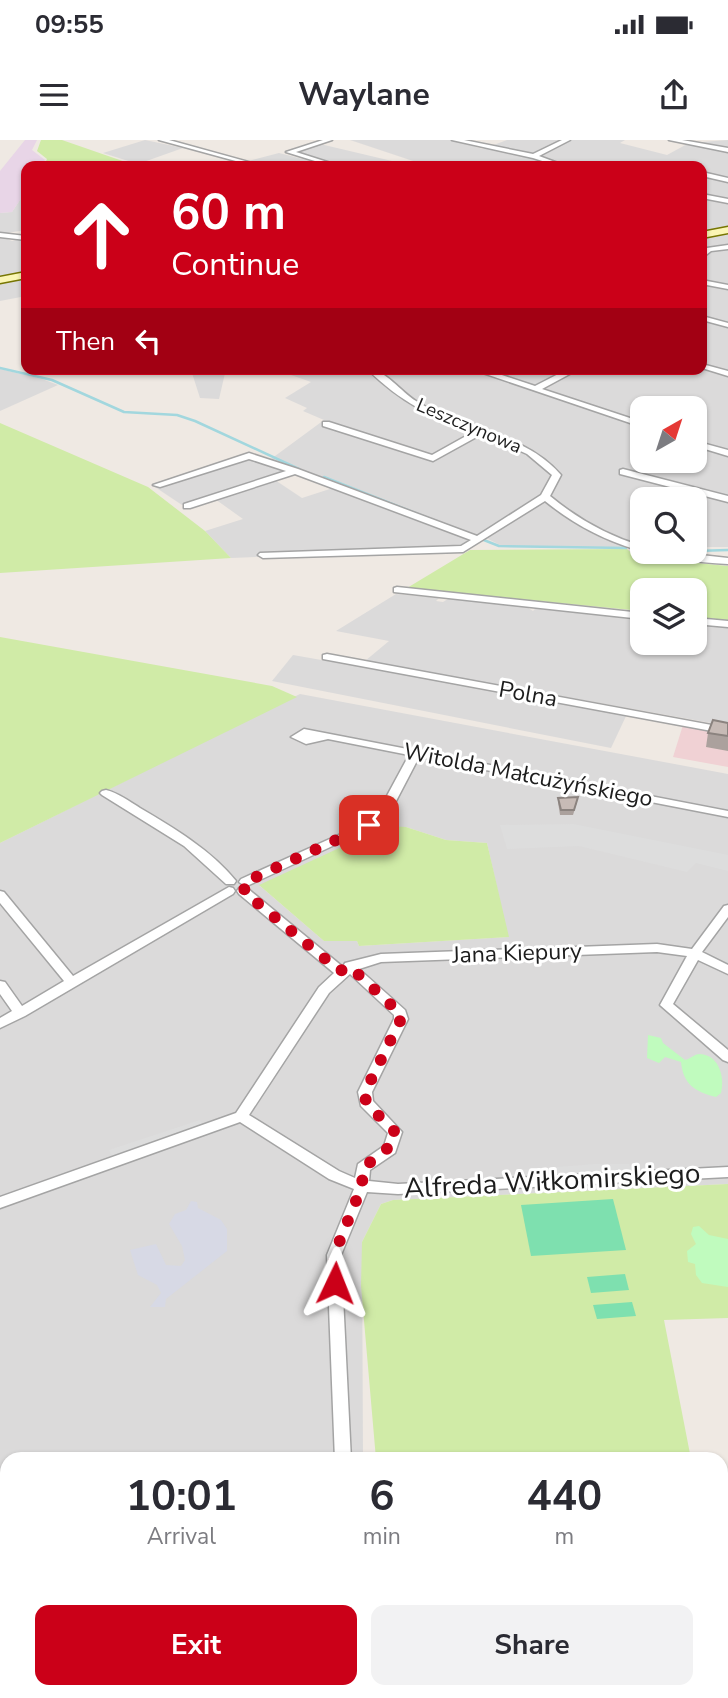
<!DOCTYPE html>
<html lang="en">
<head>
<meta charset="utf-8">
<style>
	:root { --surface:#fff; --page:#f2f2f3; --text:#2b2b33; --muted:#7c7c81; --accent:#cb0018 }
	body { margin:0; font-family:"Nunito Sans",sans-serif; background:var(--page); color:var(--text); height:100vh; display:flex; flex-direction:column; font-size:26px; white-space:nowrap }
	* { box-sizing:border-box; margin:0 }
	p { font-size:23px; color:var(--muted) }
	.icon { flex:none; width:38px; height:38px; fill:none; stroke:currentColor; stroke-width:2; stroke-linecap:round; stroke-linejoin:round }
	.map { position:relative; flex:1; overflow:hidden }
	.panel { position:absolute; left:0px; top:1312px; width:728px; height:247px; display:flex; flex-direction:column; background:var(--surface); border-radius:21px 21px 0 0; box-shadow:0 2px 5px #0004 }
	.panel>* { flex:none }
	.hud { position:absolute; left:21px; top:21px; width:686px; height:214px; border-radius:14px; box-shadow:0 2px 5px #0004; background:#cb0018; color:#fff; overflow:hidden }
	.needle { width:46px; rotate:39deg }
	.buttons { position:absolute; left:630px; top:256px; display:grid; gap:14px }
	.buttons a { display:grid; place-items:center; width:77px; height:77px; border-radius:14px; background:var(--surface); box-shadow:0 2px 5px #0004; font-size:35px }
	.pin { position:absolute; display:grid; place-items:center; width:60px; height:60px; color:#fff; margin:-30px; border-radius:14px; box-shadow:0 4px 10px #0006 }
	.me { position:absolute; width:77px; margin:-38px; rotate:2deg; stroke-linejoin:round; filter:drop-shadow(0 0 5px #0008) }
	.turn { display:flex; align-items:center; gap:24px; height:147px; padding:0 35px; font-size:32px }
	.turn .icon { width:91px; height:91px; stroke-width:2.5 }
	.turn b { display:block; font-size:49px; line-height:60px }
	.then { display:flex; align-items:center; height:66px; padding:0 35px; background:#0003; gap:14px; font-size:26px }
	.eta { display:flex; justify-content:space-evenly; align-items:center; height:119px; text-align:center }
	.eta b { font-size:42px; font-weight:700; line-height:49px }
	.button { display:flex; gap:14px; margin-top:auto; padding:14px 35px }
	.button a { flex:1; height:80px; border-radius:14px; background:var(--accent); color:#fff; font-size:28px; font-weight:700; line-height:80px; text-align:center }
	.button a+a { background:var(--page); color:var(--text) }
	.status { display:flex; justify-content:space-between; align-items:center; height:49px; padding:0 35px; background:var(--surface); direction:ltr }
	.status svg { height:19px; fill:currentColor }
	header { display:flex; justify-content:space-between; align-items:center; height:91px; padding:0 35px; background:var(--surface); font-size:32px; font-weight:700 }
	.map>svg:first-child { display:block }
	.residential { fill:#dbdada; fill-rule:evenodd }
	.commercial { fill:#f0d1d4 }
	.industrial { fill:#e8d5e7 }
	.grass { fill:#d0eba7 }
	.park { fill:#c0fbbe }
	.pitch { fill:#7ee0af }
	.parking { fill:#ddd }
	.plaza { fill:#d7d9e5 }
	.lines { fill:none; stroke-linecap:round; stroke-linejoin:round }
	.stream { stroke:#a2d7de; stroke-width:2.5 }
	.street-casing { stroke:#a4a4a4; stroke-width:3 }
	.secondary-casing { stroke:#777602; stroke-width:3 }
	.street { fill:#fff; fill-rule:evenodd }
	.secondary { fill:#fbf6b5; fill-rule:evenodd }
	.wall { fill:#aba19d }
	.building { fill:#c7bbb6; stroke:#8b837f; stroke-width:2 }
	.route { stroke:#cb0018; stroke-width:12; stroke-dasharray:0 21.6 }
	.labels { text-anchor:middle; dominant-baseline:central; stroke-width:6; stroke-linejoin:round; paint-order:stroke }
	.far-street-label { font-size:19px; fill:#1d1d1d; stroke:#fff }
	.street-label { font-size:23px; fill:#1d1d1d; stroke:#fff }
	.near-street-label { font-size:28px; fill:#1d1d1d; stroke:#fff }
</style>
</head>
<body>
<div class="status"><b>09:55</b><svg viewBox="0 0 49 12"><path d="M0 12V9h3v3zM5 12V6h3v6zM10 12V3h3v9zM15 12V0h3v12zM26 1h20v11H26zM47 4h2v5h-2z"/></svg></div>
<header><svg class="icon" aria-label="menu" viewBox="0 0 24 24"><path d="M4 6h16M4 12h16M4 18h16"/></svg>Waylane<svg class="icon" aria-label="share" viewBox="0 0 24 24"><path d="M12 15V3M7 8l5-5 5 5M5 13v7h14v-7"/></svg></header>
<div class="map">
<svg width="728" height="1558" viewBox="0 0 728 1558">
	<rect width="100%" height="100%" fill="#efe9e3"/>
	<g class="residential">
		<path d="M145 0 183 8 138 24 103 13Z"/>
		<path d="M350 0H452L483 9 507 0H625L620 3 667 15 689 3 728 0V407H695V359H642V407L630 403 626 407H514L500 405 486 398 469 408 231 418 205 391 243 379 215 359 275 340 302 358 336 347 271 319 324 280 303 271 307 268 285 258 311 242 274 229H702V26H428ZM642 268H695V320H642Z"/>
		<path d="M320 4 392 21 407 26H341L292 12Z"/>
		<path d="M279 13 330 26H268L248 21Z"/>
		<path d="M26 51V90L0 94V73L12 72Z"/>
		<path d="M0 96 12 101 26 97V156L0 161Z"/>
		<path d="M0 229 42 239 58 245 0 271Z"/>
		<path d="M150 229H226L219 259 200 258 192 233Z"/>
		<path d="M250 318 283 329 284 332 182 365 155 347Z"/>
		<path d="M396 454 439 458 436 461 443 462 451 457 522 464 533 471 537 467 616 475 618 478H642V502H695V483L728 487V586L365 521 389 501 336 491Z"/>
		<path d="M293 515 627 574 611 608 272 541Z"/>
		<path d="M300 554 728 634V1044L393 1060 381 1064 362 1102 363 1319 7 1320V1533L0 1524V703ZM406 687 446 700 487 703 508 797 359 806 357 801H324L260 746Z"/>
	</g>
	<path class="commercial" d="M683 585 728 593V627L673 617Z"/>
	<path class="industrial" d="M25 0H37L32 10 45 20 41 26H26V51L12 72 0 73V31Z"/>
	<g class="grass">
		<path d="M41 0H62L137 26H44L47 19 37 11Z"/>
		<path d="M0 283 148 347 205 391 231 418 0 433Z"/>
		<path d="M627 409 636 417 728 426V480L695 477V450H642V471L407 448 470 410Z"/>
		<path d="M0 497 272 546 297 557 0 703Z"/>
		<path d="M387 686 406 687 446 700 487 703 509 797 359 806 357 801H324L259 745Z"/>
		<path d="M728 1044V1178L664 1180 691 1319H376L361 1146 362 1102 381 1064 393 1060Z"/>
	</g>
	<g class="park">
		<path d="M648 895 661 898 663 903 685 920C690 919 694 914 700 914 720 915 725 939 721 953L716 957C695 952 683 944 681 922L665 917 659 923 647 918Z"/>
		<path d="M699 1086 709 1095 728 1099V1147L702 1143 696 1135 695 1124 688 1122 687 1111 696 1104 691 1094 693 1087Z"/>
	</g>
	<g class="pitch">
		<path d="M613 1059 626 1110 531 1116 521 1065Z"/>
		<path d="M625 1134 629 1150 591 1153 587 1137Z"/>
		<path d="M632 1162 636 1176 597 1179 593 1165Z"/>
	</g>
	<g class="parking">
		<path d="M573 684 728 715V731L696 723 687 732 579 706 507 709 500 685Z"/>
		<path d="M200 980 203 985 112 1017 109 1010Z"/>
		<path d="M595 1024H629L635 1031 517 1037 520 1030Z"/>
	</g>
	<path class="plaza" d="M191 1061 197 1062 198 1068 221 1080 227 1089V1111L166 1159 165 1167H150L161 1153 157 1145 138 1135 130 1110 156 1104 166 1125 181 1126 185 1120 182 1106 169 1084 175 1074 186 1070Z"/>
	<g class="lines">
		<g class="stream">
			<path d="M0 228 52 240 124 272 177 275 195 281 299 329"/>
			<path d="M324 337 499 406 626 408"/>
			<path d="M695 411 728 410"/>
		</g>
		<g class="street-casing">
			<g id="street">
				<path d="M159 0H169L263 26H254Z"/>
				<path d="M323 0H332L296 12 340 26H331L286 12Z"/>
				<path d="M452 0H464L533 14 562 0H570L539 16 566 26H558L533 18Z"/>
				<path d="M669 0H682L728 8V12Z"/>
				<path d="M702 32 728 38V42L702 36Z"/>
				<path d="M702 54 728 59V63L702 58Z"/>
				<path d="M0 93 26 96V100L0 97Z"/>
				<path d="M728 105V109L711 111 702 118V112L707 108Z"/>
				<path d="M707 141 728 145V149L707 145Z"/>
				<path d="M702 176 728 183V187L702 180Z"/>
				<path d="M702 224 728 231V236L702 228Z"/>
				<path d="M367 229C385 229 401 252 416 261 463 291 523 291 561 335L550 356C578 379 608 396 642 406V411H665L728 418V424C658 420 600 406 545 361L463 412 263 418 258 415 260 413 461 406 471 400 295 334 190 368H184V364L286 331 249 319 160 347 153 345 249 313 298 329 477 396 541 355 552 335 527 314 482 294 433 321 323 286V282H329L432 315 475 291C429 276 402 263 367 229Z"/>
				<path d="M471 229H484L535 246 568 229H579L542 249 642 282V287Z"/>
				<path d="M695 301 728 310V316L695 306Z"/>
				<path d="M623 329 728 356V362L620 334V330Z"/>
				<path d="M397 447 642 473V479L394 452V448Z"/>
				<path d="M695 478 728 481V487L695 484Z"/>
				<path d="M327 514 728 588V594L323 519V515Z"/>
				<path d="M304 589 728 671V677L419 617 394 665 388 668 382 665 409 615 328 599 306 604 291 597Z"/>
				<path d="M106 650C118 653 129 661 140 668 174 688 211 710 236 741L234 744H226L184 706 102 655 100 653 102 651Z"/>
				<path d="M382 671 388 674 373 687 249 745 245 746 239 742 241 739 365 683Z"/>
				<path d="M229 747 233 748 235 751 233 754 25 876 0 888V878L12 871 0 854V841L5 842 22 866 64 841 0 763V751L4 752 73 836Z"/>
				<path d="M243 747 247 748 343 827 345 823 381 814 657 804 692 809 724 766 728 765V777L702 812 728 825V834L698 820 673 864 728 910V922L723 920 660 865 687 816 657 812 381 822 359 829 405 870 408 879 372 952 373 961 402 992 395 1013 370 1030 369 1041 398 1044 728 1027V1037L398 1054 367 1052 341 1115 351 1320H335L327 1115 354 1049 329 1039 240 982 0 1068V1057L236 973 319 847 334 833 239 754 237 751 239 748ZM350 834 394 875V879L358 952 361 966 388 993 384 1006 358 1024 355 1038 339 1031 249 975 329 853Z"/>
				<path d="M728 1387V1403L721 1404V1388Z"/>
				<rect x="721" y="1517" width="7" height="18"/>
				<path d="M0 1529 7 1533V1552H24L26 1558H5L1 1553Z"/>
				<path d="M234 1552H337L335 1558H232Z"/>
				<path d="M558 1552H576L577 1558H559Z"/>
				<path d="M588 1552H606L607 1558H589Z"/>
			</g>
		</g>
		<g class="secondary-casing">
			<g id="secondary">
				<path d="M728 87V93L702 98V92Z"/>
				<path d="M26 132V138L0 143V137Z"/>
			</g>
		</g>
		<use href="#street" class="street"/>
		<use href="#secondary" class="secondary"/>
	</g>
	<g class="wall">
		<path d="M728 583V611L706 607 708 593Z"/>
		<path d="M558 658 577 662 573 675H560L558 662Z"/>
	</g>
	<g class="building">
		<path d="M713 580 728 583V596L708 593Z"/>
		<path d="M578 657 574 670H561L558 658Z"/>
	</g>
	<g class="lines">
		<path class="route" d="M335 1143 334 1115 362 1046 363 1028 394 1003 395 992 366 963 365 952 401 879 400 873 349 826 340 831 243 751 247 746 245 742 369 685"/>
	</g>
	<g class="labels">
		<g class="far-street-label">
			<text transform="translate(469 286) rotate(23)">Leszczynowa</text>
		</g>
		<g class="street-label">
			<text transform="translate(528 554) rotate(10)">Polna</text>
			<text transform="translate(528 635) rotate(11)">Witolda Małcużyńskiego</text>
			<text transform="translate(517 813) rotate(-2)">Jana Kiepury</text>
		</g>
		<g class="near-street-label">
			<text transform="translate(552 1041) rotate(-3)">Alfreda Wiłkomirskiego</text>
		</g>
	</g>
</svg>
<div class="buttons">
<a><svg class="needle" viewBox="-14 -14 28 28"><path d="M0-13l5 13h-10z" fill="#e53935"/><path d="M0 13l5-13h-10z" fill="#7c7c81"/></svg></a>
<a><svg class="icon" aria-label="search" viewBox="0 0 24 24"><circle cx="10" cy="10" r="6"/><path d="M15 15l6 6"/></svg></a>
<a><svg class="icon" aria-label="layers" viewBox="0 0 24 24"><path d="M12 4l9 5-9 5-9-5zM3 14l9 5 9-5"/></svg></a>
</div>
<div class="pin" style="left:369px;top:685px;background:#d93025"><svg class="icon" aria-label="arrive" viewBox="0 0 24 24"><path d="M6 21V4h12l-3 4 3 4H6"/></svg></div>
<svg class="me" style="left:335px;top:1143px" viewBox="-20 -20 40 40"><path d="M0-17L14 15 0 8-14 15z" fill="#cb0018" stroke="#fff" stroke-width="4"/></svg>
<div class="hud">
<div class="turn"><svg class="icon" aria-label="ahead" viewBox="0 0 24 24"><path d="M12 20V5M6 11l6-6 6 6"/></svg><div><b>60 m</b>Continue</div></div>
<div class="then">Then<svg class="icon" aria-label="left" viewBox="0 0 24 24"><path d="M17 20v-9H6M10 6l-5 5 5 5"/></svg></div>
</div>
<section class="panel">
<div class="eta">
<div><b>10:01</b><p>Arrival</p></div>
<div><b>6</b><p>min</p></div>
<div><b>440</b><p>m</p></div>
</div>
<div class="button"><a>Exit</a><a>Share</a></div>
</section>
</div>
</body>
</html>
